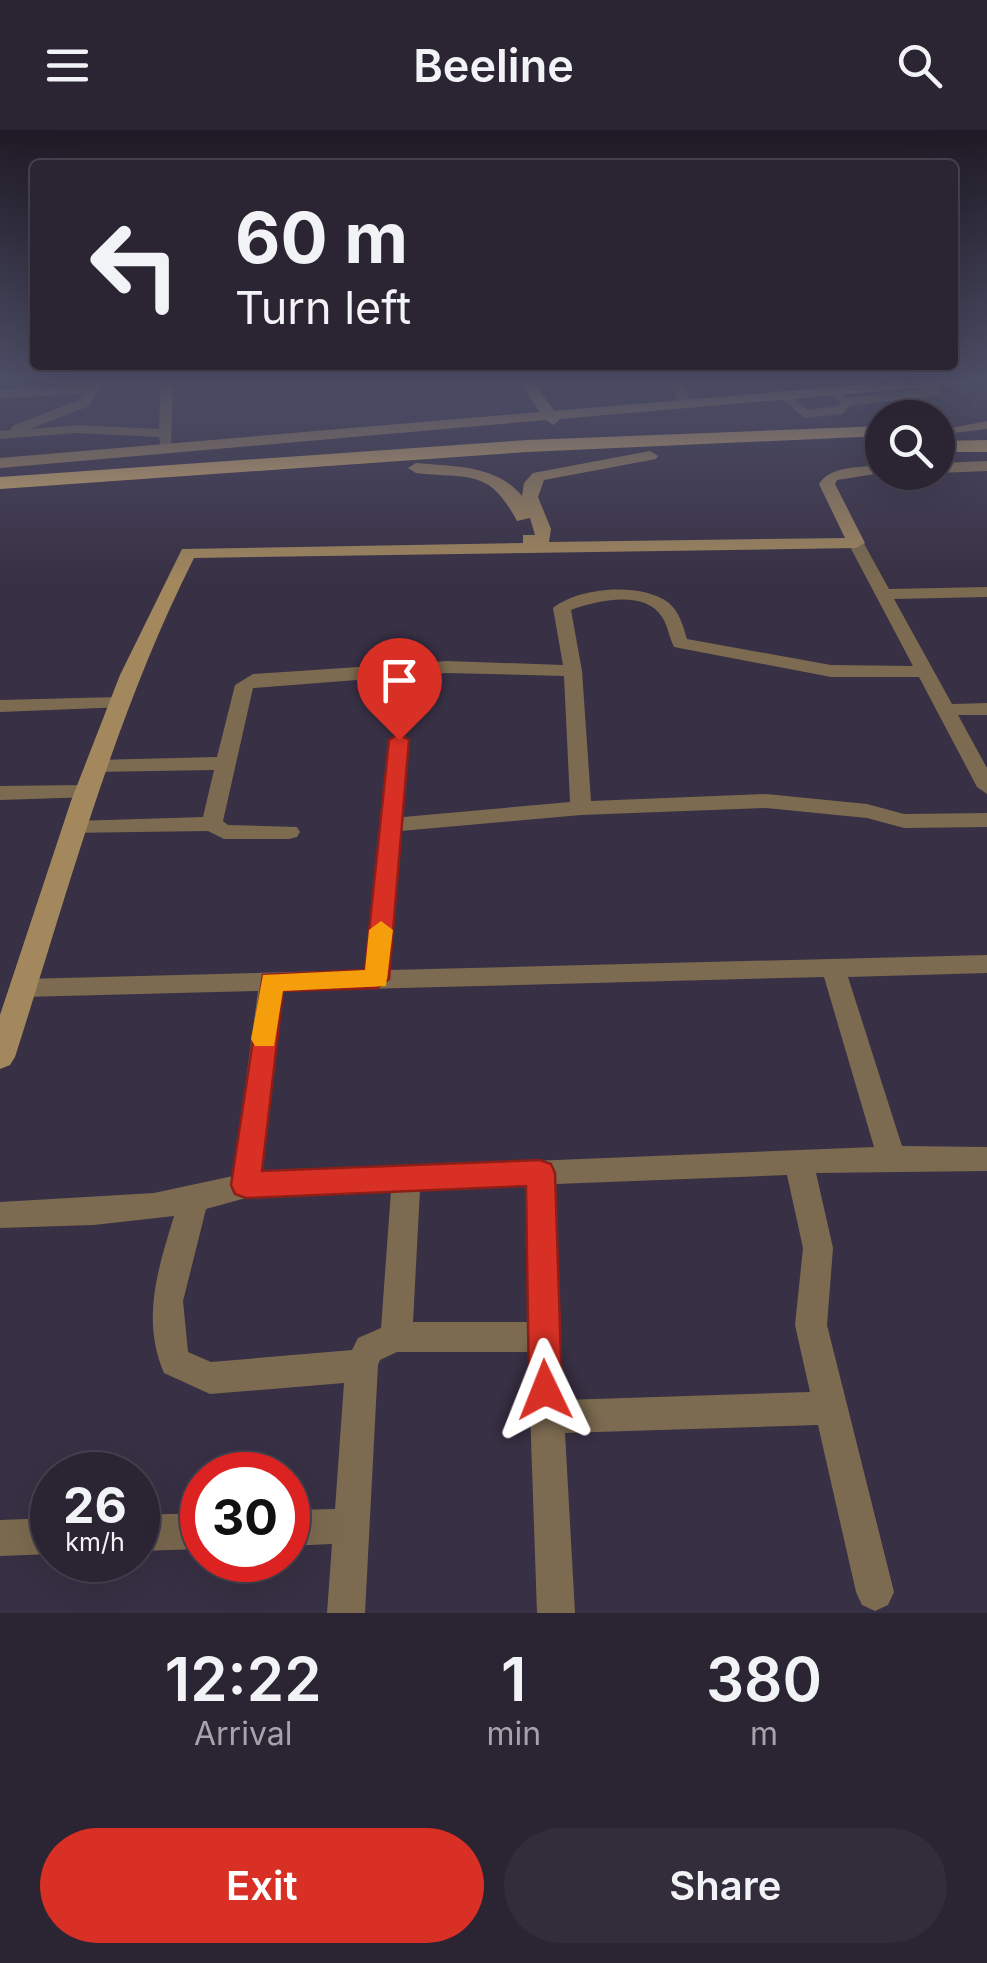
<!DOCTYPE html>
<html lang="en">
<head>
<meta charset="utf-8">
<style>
	:root { --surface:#2a2433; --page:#322c3b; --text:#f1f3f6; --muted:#a5a4ac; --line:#46414e; --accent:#d93025 }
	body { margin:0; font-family:Inter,sans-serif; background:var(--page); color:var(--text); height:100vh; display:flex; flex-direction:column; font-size:38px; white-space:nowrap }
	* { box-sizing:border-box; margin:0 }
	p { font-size:32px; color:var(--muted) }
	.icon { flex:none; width:55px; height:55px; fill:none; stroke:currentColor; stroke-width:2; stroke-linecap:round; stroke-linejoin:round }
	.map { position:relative; height:1483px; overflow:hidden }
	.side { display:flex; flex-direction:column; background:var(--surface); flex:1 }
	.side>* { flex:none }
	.banner { position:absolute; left:30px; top:30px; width:928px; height:210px; border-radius:10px; box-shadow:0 10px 40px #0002,0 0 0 2px var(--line); background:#2a2433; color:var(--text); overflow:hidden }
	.controls { position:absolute; left:865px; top:270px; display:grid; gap:20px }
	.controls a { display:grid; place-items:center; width:90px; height:90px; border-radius:50%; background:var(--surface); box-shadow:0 10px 40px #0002,0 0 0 2px var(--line); font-size:50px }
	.speed { position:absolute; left:30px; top:1322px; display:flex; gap:20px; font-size:50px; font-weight:700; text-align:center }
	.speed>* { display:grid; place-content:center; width:130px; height:130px; border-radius:50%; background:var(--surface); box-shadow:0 10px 40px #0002,0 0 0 2px var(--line); line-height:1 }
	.speed small { font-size:25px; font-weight:400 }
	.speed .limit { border:15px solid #d22; background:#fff; color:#111 }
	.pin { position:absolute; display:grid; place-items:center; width:85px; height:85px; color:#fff; margin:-102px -42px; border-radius:50% 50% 50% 0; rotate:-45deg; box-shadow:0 0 10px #0007 }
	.pin .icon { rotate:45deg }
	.me { position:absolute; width:110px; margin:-55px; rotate:358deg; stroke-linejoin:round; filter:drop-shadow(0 0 8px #0008) }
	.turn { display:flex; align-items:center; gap:35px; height:210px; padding:0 40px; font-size:45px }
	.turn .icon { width:130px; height:130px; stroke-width:2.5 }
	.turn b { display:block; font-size:70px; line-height:85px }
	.eta { display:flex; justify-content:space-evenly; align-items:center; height:170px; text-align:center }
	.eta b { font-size:60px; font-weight:600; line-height:70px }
	.button { display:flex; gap:20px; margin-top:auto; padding:20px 40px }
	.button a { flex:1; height:115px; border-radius:60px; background:var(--accent); color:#fff; font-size:40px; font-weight:600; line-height:115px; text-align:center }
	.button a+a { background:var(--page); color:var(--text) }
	header { display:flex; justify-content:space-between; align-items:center; height:130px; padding:0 40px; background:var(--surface); font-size:45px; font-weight:600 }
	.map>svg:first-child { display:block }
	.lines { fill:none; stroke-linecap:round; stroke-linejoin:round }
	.lane { stroke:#7c6b50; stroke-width:8 }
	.street { fill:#7c6b50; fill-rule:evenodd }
	.secondary { fill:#a3885d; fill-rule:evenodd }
	.highway { fill:#deb46e; fill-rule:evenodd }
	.route { fill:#d93025; stroke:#8d1f18; stroke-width:2.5 }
	.slow { fill:#f59e0b }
</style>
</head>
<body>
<header><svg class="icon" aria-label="menu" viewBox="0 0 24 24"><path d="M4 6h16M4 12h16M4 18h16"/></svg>Beeline<svg class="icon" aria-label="search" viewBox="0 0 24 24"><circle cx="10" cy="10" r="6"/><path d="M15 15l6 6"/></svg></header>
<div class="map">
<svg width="987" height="1483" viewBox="0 0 987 1483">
	<rect width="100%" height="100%" fill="#383044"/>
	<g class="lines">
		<g class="lane">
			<path d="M833 262 847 272 936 262 933 253"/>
			<path d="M785 266 806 284 841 280 847 272"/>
		</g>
		<g class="street">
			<path d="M104 248H122L101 257 89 276 30 299 77 295 159 299 161 248H173L171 317H161L159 307 77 303 0 309V301L11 300 12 296 79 270 83 264 0 268V260L88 256Z"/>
			<path d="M668 248H680L691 275H681Z"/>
			<path d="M850 410H862L889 459 987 457V467L894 469 952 574 987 573V585H958L987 638V664L977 657 919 547H831L674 517C669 507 668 496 662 487 645 459 595 471 571 480L582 541 591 671 766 664 867 674 904 684 987 683V697L904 698 867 688 766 678 581 685 401 701 390 840 987 825V843L848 847 902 1016 987 1017V1041L816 1043 833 1118 827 1195 894 1462 888 1475 875 1481 862 1475 856 1462 818 1295 565 1303 575 1483H537L528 1222H397L380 1230 378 1235 365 1483H327L332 1414 288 1416V1380L335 1379 344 1253 210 1264 164 1243C141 1189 158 1139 174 1086L94 1095 0 1098V1072L154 1063 233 1046 258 861 24 867 15 865 12 858 15 851 24 849 366 840 389 610 399 604 409 610 403 687 570 672 564 546 447 543 253 558 223 691 228 695 297 697 300 702 297 707 289 709H224L208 701 66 703 63 698 66 693 74 691 203 687 214 640 95 642 85 636 95 630 217 627 235 555 253 544 447 531 563 535 553 478C579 457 642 452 669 473 680 483 683 496 687 509L831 535 913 536 848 413ZM824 847 874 1017 262 1042 283 861ZM787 1045 803 1118 795 1195 810 1262 563 1270 556 1054ZM527 1056V1192H413L420 1060ZM391 1061 381 1198 358 1208 352 1220 211 1232 188 1222 183 1171 206 1079 246 1068Z"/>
			<path d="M118 567 128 573 125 577 0 582V570Z"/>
			<path d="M85 655 95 662 92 667 0 670V656Z"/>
			<path d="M202 1383V1419L138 1421V1385Z"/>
			<path d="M52 1388V1424L0 1426V1390Z"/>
		</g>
		<g class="secondary">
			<path d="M517 248H531L554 281 942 248H987V252L560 289 554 295 546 290 0 338V328L540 282Z"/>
			<path d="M987 291V299L953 303 946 299Z"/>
			<path d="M650 321 658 326 656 329 544 350 538 367 551 399 549 412 845 408 819 354C831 335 860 338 882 335V342H888L837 350 835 354 865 413 856 418 194 428C114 587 69 758 15 927L10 935 0 939V885L71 671 120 545 182 419 523 413V405H535L530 388 517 391C489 338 470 349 416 343L408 338 416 333C453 337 496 334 522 366L524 353 533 343Z"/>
			<path d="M987 331V341L938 343 937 342 938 333Z"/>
		</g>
		<g class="highway">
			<path d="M882 296V306L527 322 0 359V347L527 310Z"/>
			<path d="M987 310V322H938V311Z"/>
		</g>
	</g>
	<linearGradient id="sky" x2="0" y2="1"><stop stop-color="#1f1a25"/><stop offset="0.55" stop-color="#4d4e67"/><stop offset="1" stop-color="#4d4e67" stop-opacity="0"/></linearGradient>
	<rect width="987" height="455" fill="url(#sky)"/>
	<path class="route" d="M399 604 409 610 389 849 377 858 283 861 262 1041 540 1030 551 1034 555 1043 562 1260 557 1272 545 1277 533 1272 529 1260 526 1056 246 1068 235 1064 231 1055 263 845 365 840 389 610Z"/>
	<path class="slow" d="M381 791 393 800 386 856 283 861 274 916H255L251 909 263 845 365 840 369 800Z"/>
</svg>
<div class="controls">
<a><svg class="icon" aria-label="search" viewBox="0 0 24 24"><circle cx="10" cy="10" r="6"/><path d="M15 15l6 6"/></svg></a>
</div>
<div class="speed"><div>26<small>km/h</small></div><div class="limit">30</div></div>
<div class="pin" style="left:399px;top:610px;background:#d93025"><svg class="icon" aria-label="arrive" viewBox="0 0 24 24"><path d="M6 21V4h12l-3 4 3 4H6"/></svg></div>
<svg class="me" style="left:545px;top:1260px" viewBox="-20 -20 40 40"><path d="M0-17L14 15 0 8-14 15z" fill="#d93025" stroke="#fff" stroke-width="4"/></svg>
<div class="banner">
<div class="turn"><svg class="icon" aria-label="left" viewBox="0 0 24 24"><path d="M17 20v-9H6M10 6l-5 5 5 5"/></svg><div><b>60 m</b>Turn left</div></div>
</div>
</div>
<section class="side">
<div class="eta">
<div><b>12:22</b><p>Arrival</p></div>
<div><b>1</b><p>min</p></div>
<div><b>380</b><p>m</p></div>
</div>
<div class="button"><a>Exit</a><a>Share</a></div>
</section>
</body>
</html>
